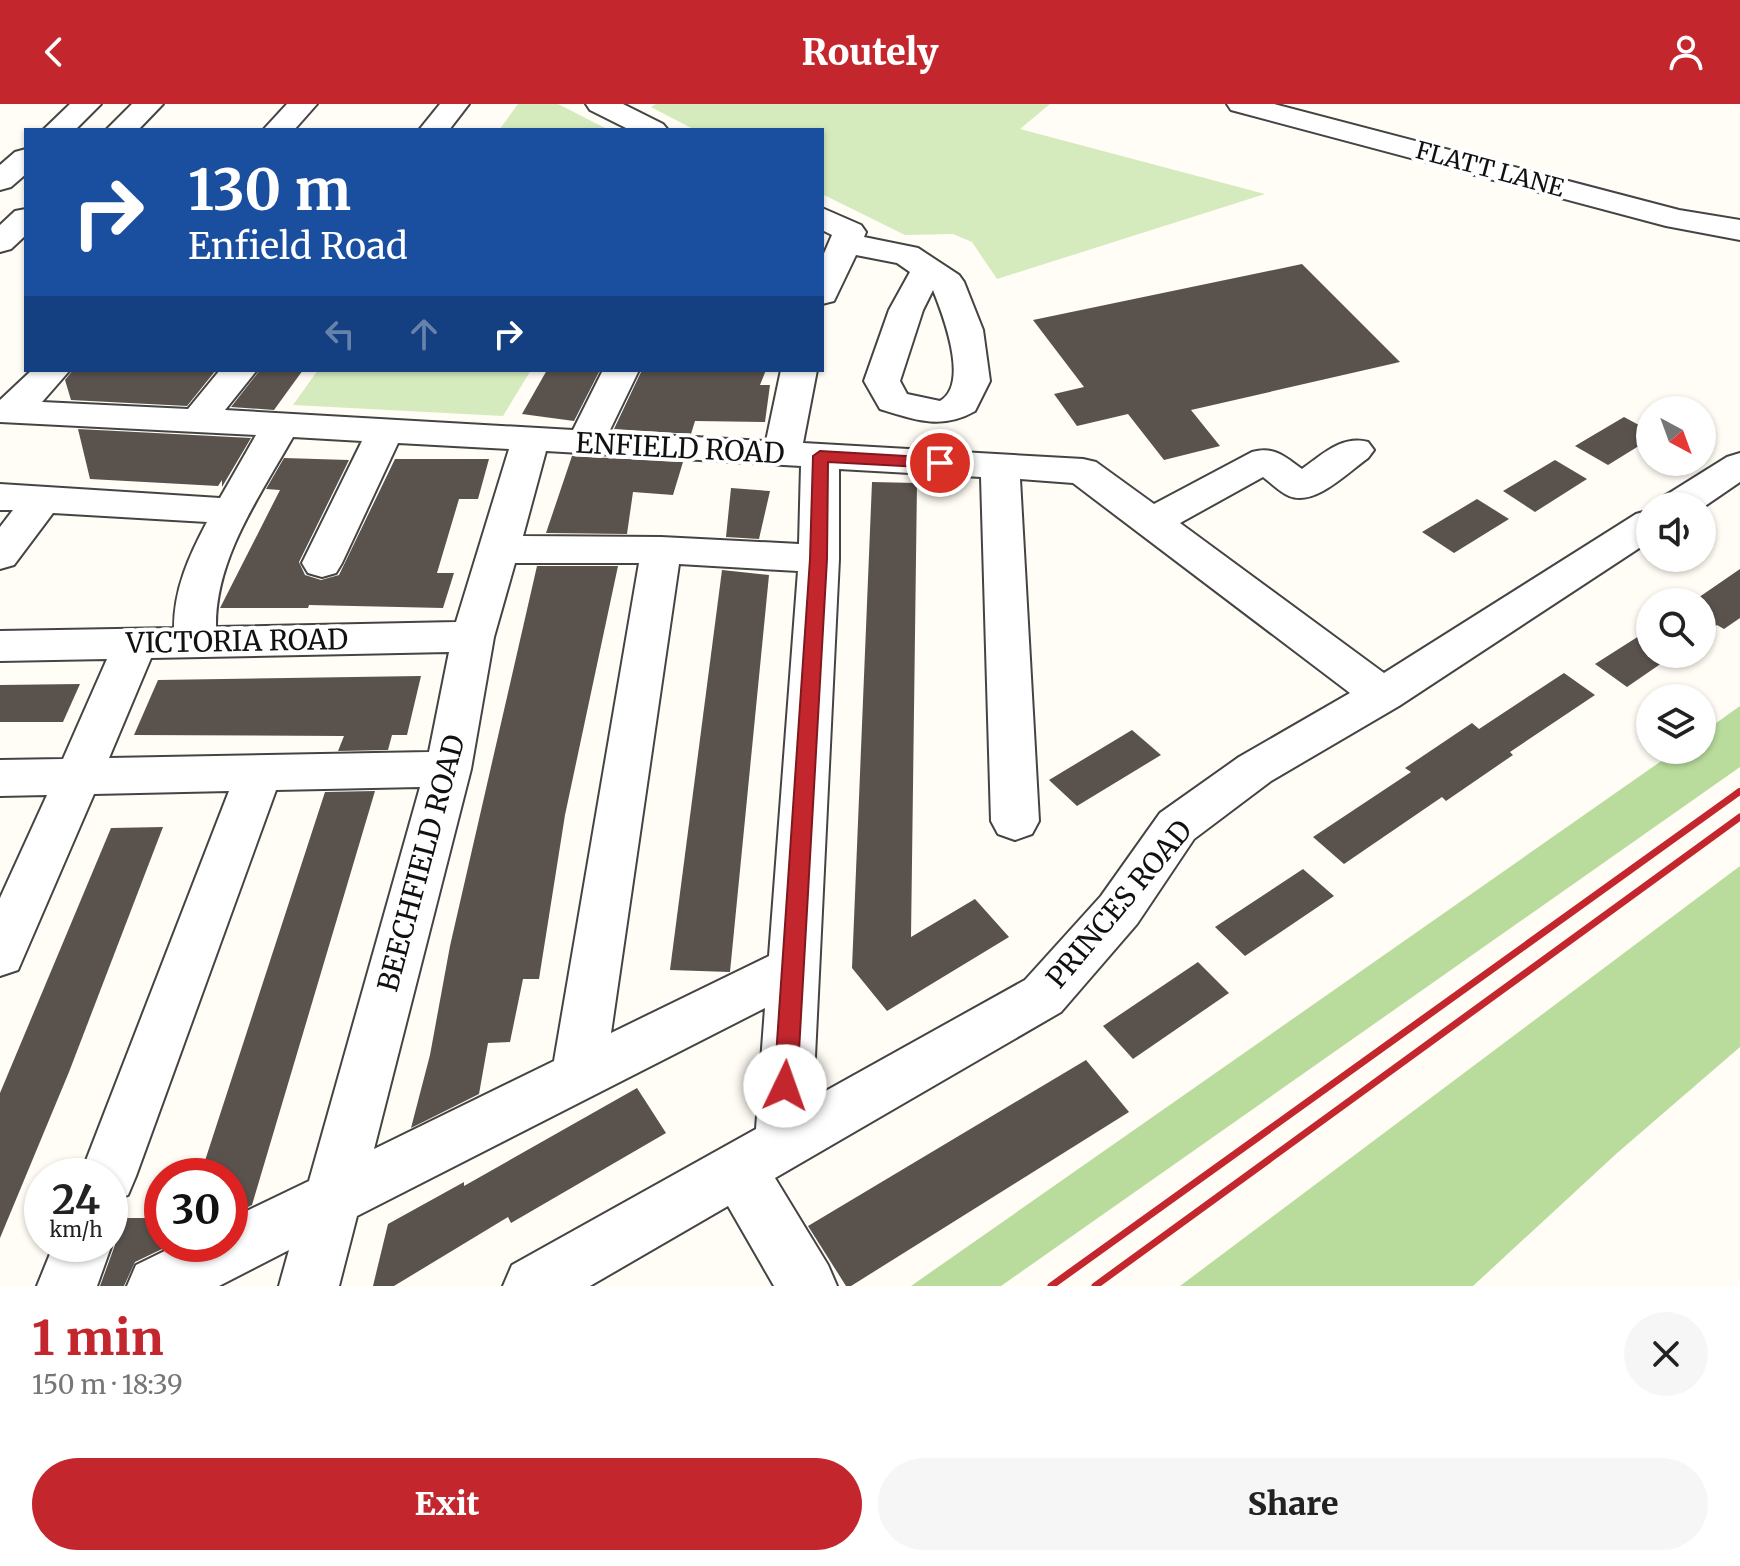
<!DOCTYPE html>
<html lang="en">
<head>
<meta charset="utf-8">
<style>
	:root { --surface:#fff; --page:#f6f6f6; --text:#222; --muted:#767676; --accent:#c4262e }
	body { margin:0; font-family:Merriweather,serif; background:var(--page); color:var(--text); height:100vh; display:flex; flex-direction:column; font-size:30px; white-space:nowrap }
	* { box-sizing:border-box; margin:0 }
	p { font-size:26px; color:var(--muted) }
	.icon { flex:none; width:44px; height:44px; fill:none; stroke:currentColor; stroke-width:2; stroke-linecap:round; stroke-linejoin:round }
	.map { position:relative; height:1182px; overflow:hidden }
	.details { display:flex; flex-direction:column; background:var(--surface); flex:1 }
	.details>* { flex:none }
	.guide { position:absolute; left:24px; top:24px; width:800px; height:244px; border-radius:0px; box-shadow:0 2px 6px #0004; background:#1a4fa0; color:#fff; overflow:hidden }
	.needle { width:52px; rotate:139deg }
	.buttons { position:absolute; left:1636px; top:292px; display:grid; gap:16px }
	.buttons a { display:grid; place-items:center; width:80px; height:80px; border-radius:50%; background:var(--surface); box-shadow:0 2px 6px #0004; font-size:40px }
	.speed { position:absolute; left:24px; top:1054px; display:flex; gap:16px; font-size:40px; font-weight:700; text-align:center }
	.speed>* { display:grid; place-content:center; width:104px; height:104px; border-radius:50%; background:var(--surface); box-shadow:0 2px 6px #0004; line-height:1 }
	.speed small { font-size:20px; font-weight:400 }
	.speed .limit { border:12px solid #d22; background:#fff; color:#111 }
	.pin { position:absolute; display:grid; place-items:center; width:68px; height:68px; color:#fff; margin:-34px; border:4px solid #fff; border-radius:50%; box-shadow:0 2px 8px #0007 }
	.me { position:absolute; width:88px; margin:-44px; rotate:3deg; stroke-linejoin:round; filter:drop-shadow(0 0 6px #0008) }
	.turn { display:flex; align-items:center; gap:28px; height:168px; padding:0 32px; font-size:36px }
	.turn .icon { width:104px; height:104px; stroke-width:2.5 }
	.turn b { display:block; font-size:56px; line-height:68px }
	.lanes { display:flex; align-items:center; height:76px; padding:0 32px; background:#0003; justify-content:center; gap:40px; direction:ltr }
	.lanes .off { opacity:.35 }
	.round { display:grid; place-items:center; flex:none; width:84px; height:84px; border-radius:42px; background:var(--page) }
	.summary { display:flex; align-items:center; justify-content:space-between; height:136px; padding:0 32px }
	h1 { font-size:48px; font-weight:800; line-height:60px; color:var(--accent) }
	.button { display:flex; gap:16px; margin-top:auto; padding:16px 32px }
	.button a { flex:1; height:92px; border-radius:48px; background:var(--accent); color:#fff; font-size:32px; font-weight:800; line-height:92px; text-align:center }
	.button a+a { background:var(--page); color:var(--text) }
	header { display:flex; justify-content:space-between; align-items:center; height:104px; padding:0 32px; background:var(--accent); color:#fff; font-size:36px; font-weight:800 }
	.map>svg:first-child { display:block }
	.green { fill:#d5ebbd }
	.forest { fill:#b9dc9c }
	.building { fill:#5a524d }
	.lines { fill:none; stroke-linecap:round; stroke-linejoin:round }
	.minor-casing { stroke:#444; stroke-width:4 }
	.minor { fill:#fff; fill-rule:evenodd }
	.rail-far1 { stroke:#c4262e; stroke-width:6 }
	.rail { stroke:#c4262e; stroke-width:7 }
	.route { fill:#c4262e; stroke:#7f191e; stroke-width:2 }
	.labels { text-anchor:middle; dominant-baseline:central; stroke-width:8; stroke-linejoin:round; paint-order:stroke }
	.far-street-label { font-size:24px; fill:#111; stroke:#fff }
	.street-label { font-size:28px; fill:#111; stroke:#fff }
</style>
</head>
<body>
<header><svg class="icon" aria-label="back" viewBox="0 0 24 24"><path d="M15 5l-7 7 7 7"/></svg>Routely<svg class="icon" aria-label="person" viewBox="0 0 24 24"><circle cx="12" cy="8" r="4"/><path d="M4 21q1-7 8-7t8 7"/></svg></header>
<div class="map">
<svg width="1740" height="1182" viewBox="0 0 1740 1182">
	<rect width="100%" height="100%" fill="#fffdf5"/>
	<g class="green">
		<path d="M518 0H558L609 26H499Z"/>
		<path d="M656 0H1050L1020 25 1265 90 997 175 972 138 953 130 905 131 822 90V26H695L651 3Z"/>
		<path d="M318 266H531L503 312 293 301Z"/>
	</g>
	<g class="forest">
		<path d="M1740 602V663L1001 1182H911L1677 646H1702V629Z"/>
		<path d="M1740 762V943L1616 1050 1473 1182H1180Z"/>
	</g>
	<g class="building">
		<path d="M1302 160 1400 258 1191 306 1220 342 1164 356 1128 310 1077 322 1054 290 1084 283 1033 216Z"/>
		<path d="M73 266H216L187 302 71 296 65 276Z"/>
		<path d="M260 266H303L274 306 231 303Z"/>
		<path d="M547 266H600L574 317 522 310Z"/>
		<path d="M642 266H766L760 281H770L765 318 695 317 691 330 614 325Z"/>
		<path d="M1624 313 1650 327V335L1608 361 1575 342Z"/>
		<path d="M78 325 251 334 222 383V376L218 382 90 375Z"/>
		<path d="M572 352 683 358 673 391 633 388 627 430 546 429Z"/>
		<path d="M284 354 349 356 299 458 305 471 321 476 339 471 395 355H489L478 395H459L437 469H454L443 504 309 501 308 504H220L280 386 266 385Z"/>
		<path d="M1555 356 1587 375 1535 408 1503 387Z"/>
		<path d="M872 378 917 379 911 833 975 795 1009 833 887 907 852 864Z"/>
		<path d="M731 384 770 387 759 435 726 433Z"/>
		<path d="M1477 395 1509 415 1454 449 1422 428Z"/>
		<path d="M537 462H618L565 711 539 875H523L510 938 488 939 479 990 411 1024 430 951 450 842Z"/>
		<path d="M1740 465V514L1724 525 1717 521 1702 531V498H1692Z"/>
		<path d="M722 466 769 471 730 868 670 866Z"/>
		<path d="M1650 525V550H1675L1627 583 1595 560Z"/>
		<path d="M1564 569 1595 591 1510 648 1513 651 1446 697 1442 693 1344 760 1313 733 1411 668 1405 664 1472 619 1479 625Z"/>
		<path d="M421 572 407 631H392L388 646 338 647 344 632 134 631 158 576Z"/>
		<path d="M80 580 63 618H0V581Z"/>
		<path d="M1132 626 1161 651 1077 702 1049 676Z"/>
		<path d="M375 687 252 1101 230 1112V1072H200L325 688Z"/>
		<path d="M163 723 69 968 0 1134V989L111 724Z"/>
		<path d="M1303 765 1334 792 1245 852 1215 823Z"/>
		<path d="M1198 858 1229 889 1133 955 1103 922Z"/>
		<path d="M1086 956 1129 1008 851 1182H846L808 1122Z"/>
		<path d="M637 984 666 1029 511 1119 508 1113 394 1182H373L388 1120 464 1078V1082Z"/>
		<path d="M116 1114H162V1145L135 1158 124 1182H100L115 1141 110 1132Z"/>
	</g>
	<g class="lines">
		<g class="minor-casing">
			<g id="minor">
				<path d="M70 0H101L75 26H43Z"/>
				<path d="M132 0H163L138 26H106Z"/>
				<path d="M287 0H317L294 26H263Z"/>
				<path d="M440 0H469L449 26H419Z"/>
				<path d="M586 0H623L663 20 668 26H630L590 6Z"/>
				<path d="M1227 0H1274L1679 106 1740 116V136L1666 122 1231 6Z"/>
				<path d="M26 45V70L11 83 0 86V61L15 48Z"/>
				<path d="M822 104 861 121 866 128 864 133 918 144 959 171 964 178 983 226 990 277 975 307C942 326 915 316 880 305L864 277 889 206 910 168 897 159 856 151 834 197 822 200V154L832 131 822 126ZM933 186C943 211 970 280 940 297L907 290 900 277 923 206Z"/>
				<path d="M26 105V131L11 145 0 148V121L15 107Z"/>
				<path d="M32 266H70L42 298 188 305 220 266H257L225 306 573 326 603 266H639L609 328 766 337 781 266H817L803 339 1083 355 1096 358 1154 400 1252 348C1274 342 1284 352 1302 365 1323 350 1342 331 1368 338L1374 346 1368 354C1348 368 1315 403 1289 392 1280 388 1271 379 1263 373L1180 419 1384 569 1636 410 1650 406V437L1399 602 1271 677 1194 735 1137 820 1061 908 775 1074 828 1161 837 1182H774L728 1102 590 1182H503L512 1161 756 1025 765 904 357 1112 339 1182H279L289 1146 219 1182H127L136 1161 179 1140H230V1115L309 1077 420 683 276 686 136 1072 128 1091 110 1098V1072H80L229 687 94 690 18 866 0 872V794L47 691 0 692V656L63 655 107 555 0 557V527L174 524C174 485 189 452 207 418L53 409 14 461 0 465V423L13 406H0V380L220 394 256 331 0 318V296ZM293 333 362 337 302 459 308 469 322 473 336 469 342 459 398 339 509 345 456 518 216 523C215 454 261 390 293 333ZM546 347 801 362 799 440 661 433 523 432ZM839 365 981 373 991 717 998 730 1015 736 1032 730 1039 717 1020 375 1073 379 1350 589 1239 653 1160 709 1101 792 1025 876 813 994 839 455ZM515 459H639L554 957 374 1045 471 665 494 533ZM679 460 798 467 769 852 611 929ZM449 548 429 648 109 654 151 554Z"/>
				<path d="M1740 349V378L1702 404 1657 402 1663 393 1727 353Z"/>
				<path d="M110 1135 112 1140 97 1182H37L54 1140H110Z"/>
			</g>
		</g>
		<use href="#minor" class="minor"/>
		<path class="rail-far1" d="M1736 690 1740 687"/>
		<g class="rail">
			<path d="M1051 1182 1739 688"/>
			<path d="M1095 1182 1740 713"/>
		</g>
	</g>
	<path class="route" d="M820 347 940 354 948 359 940 364 828 358 827 455 797 982 793 990 785 993 777 990 774 982 810 455 813 352Z"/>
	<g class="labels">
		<g class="far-street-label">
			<text transform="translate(1490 65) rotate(15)">FLATT LANE</text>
		</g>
		<g class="street-label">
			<text transform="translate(680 344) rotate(3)">ENFIELD ROAD</text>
			<text transform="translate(237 537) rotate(-1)">VICTORIA ROAD</text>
			<text transform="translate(421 759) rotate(-75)">BEECHFIELD ROAD</text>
			<text transform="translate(1119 800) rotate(-50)">PRINCES ROAD</text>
		</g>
	</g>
</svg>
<div class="buttons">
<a><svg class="needle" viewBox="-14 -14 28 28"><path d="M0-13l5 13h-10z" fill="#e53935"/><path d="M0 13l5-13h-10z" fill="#767676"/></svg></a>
<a><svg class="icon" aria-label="sound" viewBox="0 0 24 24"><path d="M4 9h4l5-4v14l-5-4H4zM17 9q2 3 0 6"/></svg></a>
<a><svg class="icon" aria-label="search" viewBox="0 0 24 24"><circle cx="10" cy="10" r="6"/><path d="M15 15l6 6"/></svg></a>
<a><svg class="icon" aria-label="layers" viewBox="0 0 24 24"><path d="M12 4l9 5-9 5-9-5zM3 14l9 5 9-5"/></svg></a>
</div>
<div class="speed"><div>24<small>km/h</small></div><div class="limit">30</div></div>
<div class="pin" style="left:940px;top:359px;background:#d93025"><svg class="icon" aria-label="arrive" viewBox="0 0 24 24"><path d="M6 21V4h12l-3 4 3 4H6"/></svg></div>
<svg class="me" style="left:785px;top:982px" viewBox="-20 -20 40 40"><circle r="19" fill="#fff"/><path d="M0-13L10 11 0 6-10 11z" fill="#c4262e"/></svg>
<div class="guide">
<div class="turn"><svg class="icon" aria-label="right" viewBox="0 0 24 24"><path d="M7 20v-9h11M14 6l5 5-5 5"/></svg><div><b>130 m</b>Enfield Road</div></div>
<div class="lanes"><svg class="icon off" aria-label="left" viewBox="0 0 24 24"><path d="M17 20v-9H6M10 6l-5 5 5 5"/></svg><svg class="icon off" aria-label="ahead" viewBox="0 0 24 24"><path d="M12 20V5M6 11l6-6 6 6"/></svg><svg class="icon" aria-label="right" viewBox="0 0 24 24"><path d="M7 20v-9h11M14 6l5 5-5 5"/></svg></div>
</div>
</div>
<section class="details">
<div class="summary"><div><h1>1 min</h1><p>150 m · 18:39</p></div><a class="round"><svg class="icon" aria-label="close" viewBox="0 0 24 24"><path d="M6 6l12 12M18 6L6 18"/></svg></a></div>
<div class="button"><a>Exit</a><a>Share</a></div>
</section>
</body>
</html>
